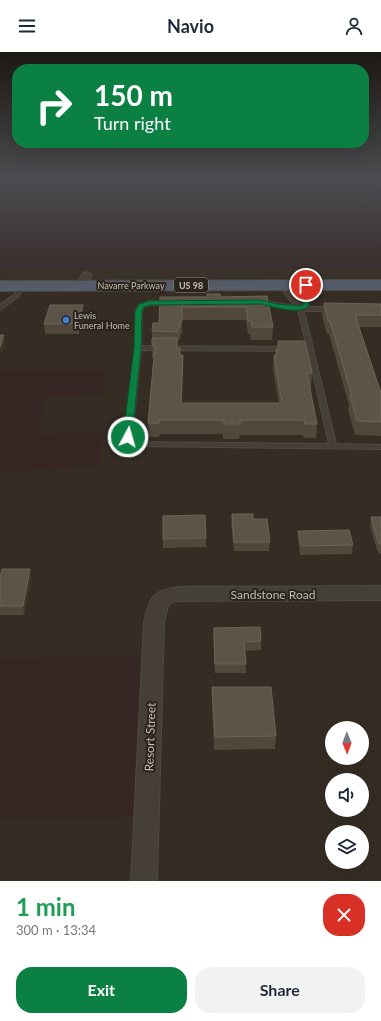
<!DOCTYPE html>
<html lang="en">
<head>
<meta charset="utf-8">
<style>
	:root { --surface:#fff; --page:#f2f2f3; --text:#1f2937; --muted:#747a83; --accent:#0b8043 }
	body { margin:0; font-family:Lato,sans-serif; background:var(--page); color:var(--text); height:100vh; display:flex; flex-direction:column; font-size:15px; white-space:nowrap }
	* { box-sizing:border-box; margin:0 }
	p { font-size:13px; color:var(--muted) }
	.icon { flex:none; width:22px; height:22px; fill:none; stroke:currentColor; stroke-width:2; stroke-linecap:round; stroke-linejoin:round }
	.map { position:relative; height:829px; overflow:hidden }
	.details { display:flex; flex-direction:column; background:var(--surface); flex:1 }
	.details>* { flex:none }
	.top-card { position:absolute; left:12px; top:12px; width:357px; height:84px; border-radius:16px; box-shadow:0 4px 16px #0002; background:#0b8043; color:#fff; overflow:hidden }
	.needle { width:26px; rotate:179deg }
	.fabs { position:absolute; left:325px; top:669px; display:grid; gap:8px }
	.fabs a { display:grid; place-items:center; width:44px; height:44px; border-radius:50%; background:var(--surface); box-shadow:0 4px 16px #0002; font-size:20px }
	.pin { position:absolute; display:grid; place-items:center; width:34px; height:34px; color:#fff; margin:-17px; border:2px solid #fff; border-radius:50%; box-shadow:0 1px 4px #0007 }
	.me { position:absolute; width:44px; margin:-22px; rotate:6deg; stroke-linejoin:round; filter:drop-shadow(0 0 3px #0008) }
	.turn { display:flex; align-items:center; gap:14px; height:84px; padding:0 16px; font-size:18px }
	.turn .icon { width:52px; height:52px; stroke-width:2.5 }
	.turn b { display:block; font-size:28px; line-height:34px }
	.round { display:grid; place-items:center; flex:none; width:42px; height:42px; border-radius:16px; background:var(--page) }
	.overview { display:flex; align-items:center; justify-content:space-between; height:68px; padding:0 16px }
	h1 { font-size:24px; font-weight:700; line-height:30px; color:#1e9e55 }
	.primary-button { display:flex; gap:8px; margin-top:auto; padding:8px 16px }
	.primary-button a { flex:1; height:46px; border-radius:16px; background:var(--accent); color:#fff; font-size:16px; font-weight:700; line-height:46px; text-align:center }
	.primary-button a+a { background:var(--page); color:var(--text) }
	header { display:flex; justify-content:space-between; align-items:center; height:52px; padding:0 16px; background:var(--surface); font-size:18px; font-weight:700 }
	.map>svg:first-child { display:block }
	.green { fill:#362725 }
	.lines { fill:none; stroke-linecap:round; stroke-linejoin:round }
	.lane-casing { stroke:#4f493f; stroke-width:2 }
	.street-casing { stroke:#4f493f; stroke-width:2 }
	.highway-casing { stroke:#504a41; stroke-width:2 }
	.lane { fill:#463f36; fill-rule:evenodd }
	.street { fill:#463f36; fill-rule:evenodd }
	.highway { fill:#545d6b; fill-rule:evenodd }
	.wall { fill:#51483b }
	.shaded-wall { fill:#40382c }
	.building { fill:#5d5448; stroke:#6d6458 }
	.route { fill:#0b8043; stroke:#07532c }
	.shop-dot { fill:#3f7fe0; stroke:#2a241c; stroke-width:1.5 }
	.labels { text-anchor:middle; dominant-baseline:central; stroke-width:4; stroke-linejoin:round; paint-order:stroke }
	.far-street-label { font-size:9px; fill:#c2bcb1; stroke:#2a241c }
	.shield { fill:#2a241c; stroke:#948e84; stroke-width:1 }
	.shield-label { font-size:9px; font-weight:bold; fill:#c2bcb1 }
	.far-poi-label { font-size:9px; fill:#c2bcb1; stroke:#2a241c; text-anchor:start }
	.near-street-label { font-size:12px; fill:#c2bcb1; stroke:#2a241c }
</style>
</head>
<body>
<header><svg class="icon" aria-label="menu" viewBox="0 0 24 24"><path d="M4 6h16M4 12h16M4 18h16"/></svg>Navio<svg class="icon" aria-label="person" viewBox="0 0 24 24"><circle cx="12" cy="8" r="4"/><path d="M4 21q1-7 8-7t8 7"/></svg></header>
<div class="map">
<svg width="381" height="829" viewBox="0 0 381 829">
	<rect width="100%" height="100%" fill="#352d23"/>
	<g class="green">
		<path d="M0 126H374L381 140V144L361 145 369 157H381V217L0 218Z"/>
		<path d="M0 318H105L104 343 46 345 38 382 102 381 100 415 0 420Z"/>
		<path d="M141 605 136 765 0 767V606Z"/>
	</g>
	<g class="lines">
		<g class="lane-casing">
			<g id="lane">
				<path d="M306 231 309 233 308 255H334L337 257 334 259H304L336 392 381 393V397L130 394 124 385 135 296 136 259 139 253 149 249H171L174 251 171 253H150L144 255 142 259 141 294 307 295 298 258 258 252 255 250 258 248 294 254 279 233 282 231 287 235 301 254 303 253V233ZM141 298 308 299 329 392 135 390 132 385Z"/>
				<path d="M20 232 25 233 18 245 0 258V253L14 243Z"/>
			</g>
		</g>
		<g class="street-casing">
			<g id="street">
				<path d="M373 126H381V137L378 136Z"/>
				<path d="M87 220 92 223 85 235H77L75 233 83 221Z"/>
				<path d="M381 534V548L179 549 172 550 168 554 164 570 157 829H131L144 570C151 544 151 539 179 535Z"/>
			</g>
		</g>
		<g class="highway-casing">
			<path id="highway" d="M381 228V238L0 239V229Z"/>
		</g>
		<use href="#lane" class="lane"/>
		<use href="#street" class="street"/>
		<use href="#highway" class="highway"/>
	</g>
	<g class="wall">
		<path d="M267 244 273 275 272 288H251L250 282H248L246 268H182V282H180V288H178L177 293V296L180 303 183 316 182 351H279L273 317 274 303H275L276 297H277L278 289 312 321 311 335H309L317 372 316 386H304L303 383H240L239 387H223V382H160L159 385H149L148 371 154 306H152V279L159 271 160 245Z"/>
		<path d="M324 251 381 252V275H359L381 341V384L355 383 348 358 349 353 329 282H327L322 264Z"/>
		<path d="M83 263 79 282H45L44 272Z"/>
		<path d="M232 462 253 467 270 490 269 499H234L231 471Z"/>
		<path d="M371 465H381V501H378L370 474Z"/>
		<path d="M298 479 353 493 352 502 300 503 298 487Z"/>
		<path d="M206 486V495L163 496V487Z"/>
		<path d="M0 526H31L24 563H0Z"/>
		<path d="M214 576 261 589V598L245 599 246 612V621H215L213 585Z"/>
		<path d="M212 635 276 684 275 697 214 698 212 648Z"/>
	</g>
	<g class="shaded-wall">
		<path d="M83 253V263L79 282 78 272Z"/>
		<path d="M4 283 5 290 1 303 0 295Z"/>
		<path d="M183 303V316L181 365V351Z"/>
		<path d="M30 517 31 526 24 563 23 554Z"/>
	</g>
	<g class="building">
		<path d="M207 242H220L221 245 267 244 273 275H252L251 269H248L246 255H182V269H180V275H178V280L152 279 153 271H159L160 245H207Z"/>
		<path d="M324 251 381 252V263H355L381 341V370L357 369 350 344H352L330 269H328Z"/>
		<path d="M50 253H83L78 272H44Z"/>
		<path d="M0 283H4L0 295Z"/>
		<path d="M152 286H177V296H180V303H183L181 351H282L274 303H277L276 297H279L278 289H305L312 321H307L317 372H305L304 368H240V372H224V368H159V371H148L155 293H152Z"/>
		<path d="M232 462H253V467H267L270 490H234Z"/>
		<path d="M205 463 206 486 163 487V464Z"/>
		<path d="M371 465H381V492H379Z"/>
		<path d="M349 478 353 493 301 494 298 479Z"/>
		<path d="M2 517H30L23 554H0V526Z"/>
		<path d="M260 575 261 589 244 590 246 612H215L214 576Z"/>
		<path d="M212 635H271L276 684 215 685Z"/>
	</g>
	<linearGradient id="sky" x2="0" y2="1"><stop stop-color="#1d1913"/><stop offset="0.52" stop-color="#4b4c50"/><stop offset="1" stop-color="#4b4c50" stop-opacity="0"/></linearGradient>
	<rect width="381" height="242" fill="url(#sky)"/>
	<path class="route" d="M306 231 309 233V254C299 263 273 255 261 252L150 253 144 255 142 259 141 296 132 385 128 388 125 387 123 385 134 296 135 259 139 252 150 249 261 248 277 252 300 254 303 253V233Z"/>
	<circle class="shop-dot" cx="66" cy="268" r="4"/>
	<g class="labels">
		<g class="far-street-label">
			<text x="131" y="233">Navarre Parkway</text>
		</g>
		<rect class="shield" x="174" y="226" width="34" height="14" rx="3"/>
		<g class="shield-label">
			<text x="191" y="233">US 98</text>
		</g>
		<g class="far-poi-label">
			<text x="74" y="263">Lewis<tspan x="74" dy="10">Funeral Home</tspan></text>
		</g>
		<g class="near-street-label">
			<text x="273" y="542">Sandstone Road</text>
			<text transform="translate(150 685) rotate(-88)">Resort Street</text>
		</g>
	</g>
</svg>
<div class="fabs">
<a><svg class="needle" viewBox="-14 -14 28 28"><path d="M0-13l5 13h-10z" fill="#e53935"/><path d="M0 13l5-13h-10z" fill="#747a83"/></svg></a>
<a><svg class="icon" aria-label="sound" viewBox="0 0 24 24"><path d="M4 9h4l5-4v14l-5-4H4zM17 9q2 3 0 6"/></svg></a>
<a><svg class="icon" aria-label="layers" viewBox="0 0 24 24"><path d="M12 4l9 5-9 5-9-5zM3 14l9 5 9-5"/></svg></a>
</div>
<div class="pin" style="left:306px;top:233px;background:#d93025"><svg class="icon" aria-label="arrive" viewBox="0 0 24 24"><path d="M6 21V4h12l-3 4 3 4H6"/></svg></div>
<svg class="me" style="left:128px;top:385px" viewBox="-20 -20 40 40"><circle r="17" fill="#0b8043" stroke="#fff" stroke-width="3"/><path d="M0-11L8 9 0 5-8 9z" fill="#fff"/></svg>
<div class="top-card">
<div class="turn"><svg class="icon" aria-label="right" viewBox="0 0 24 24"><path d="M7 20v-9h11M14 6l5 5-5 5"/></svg><div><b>150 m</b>Turn right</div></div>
</div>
</div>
<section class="details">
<div class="overview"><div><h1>1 min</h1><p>300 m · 13:34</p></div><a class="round" style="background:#d93025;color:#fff"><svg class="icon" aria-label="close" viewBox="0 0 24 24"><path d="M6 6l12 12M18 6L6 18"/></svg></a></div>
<div class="primary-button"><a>Exit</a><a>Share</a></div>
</section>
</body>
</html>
